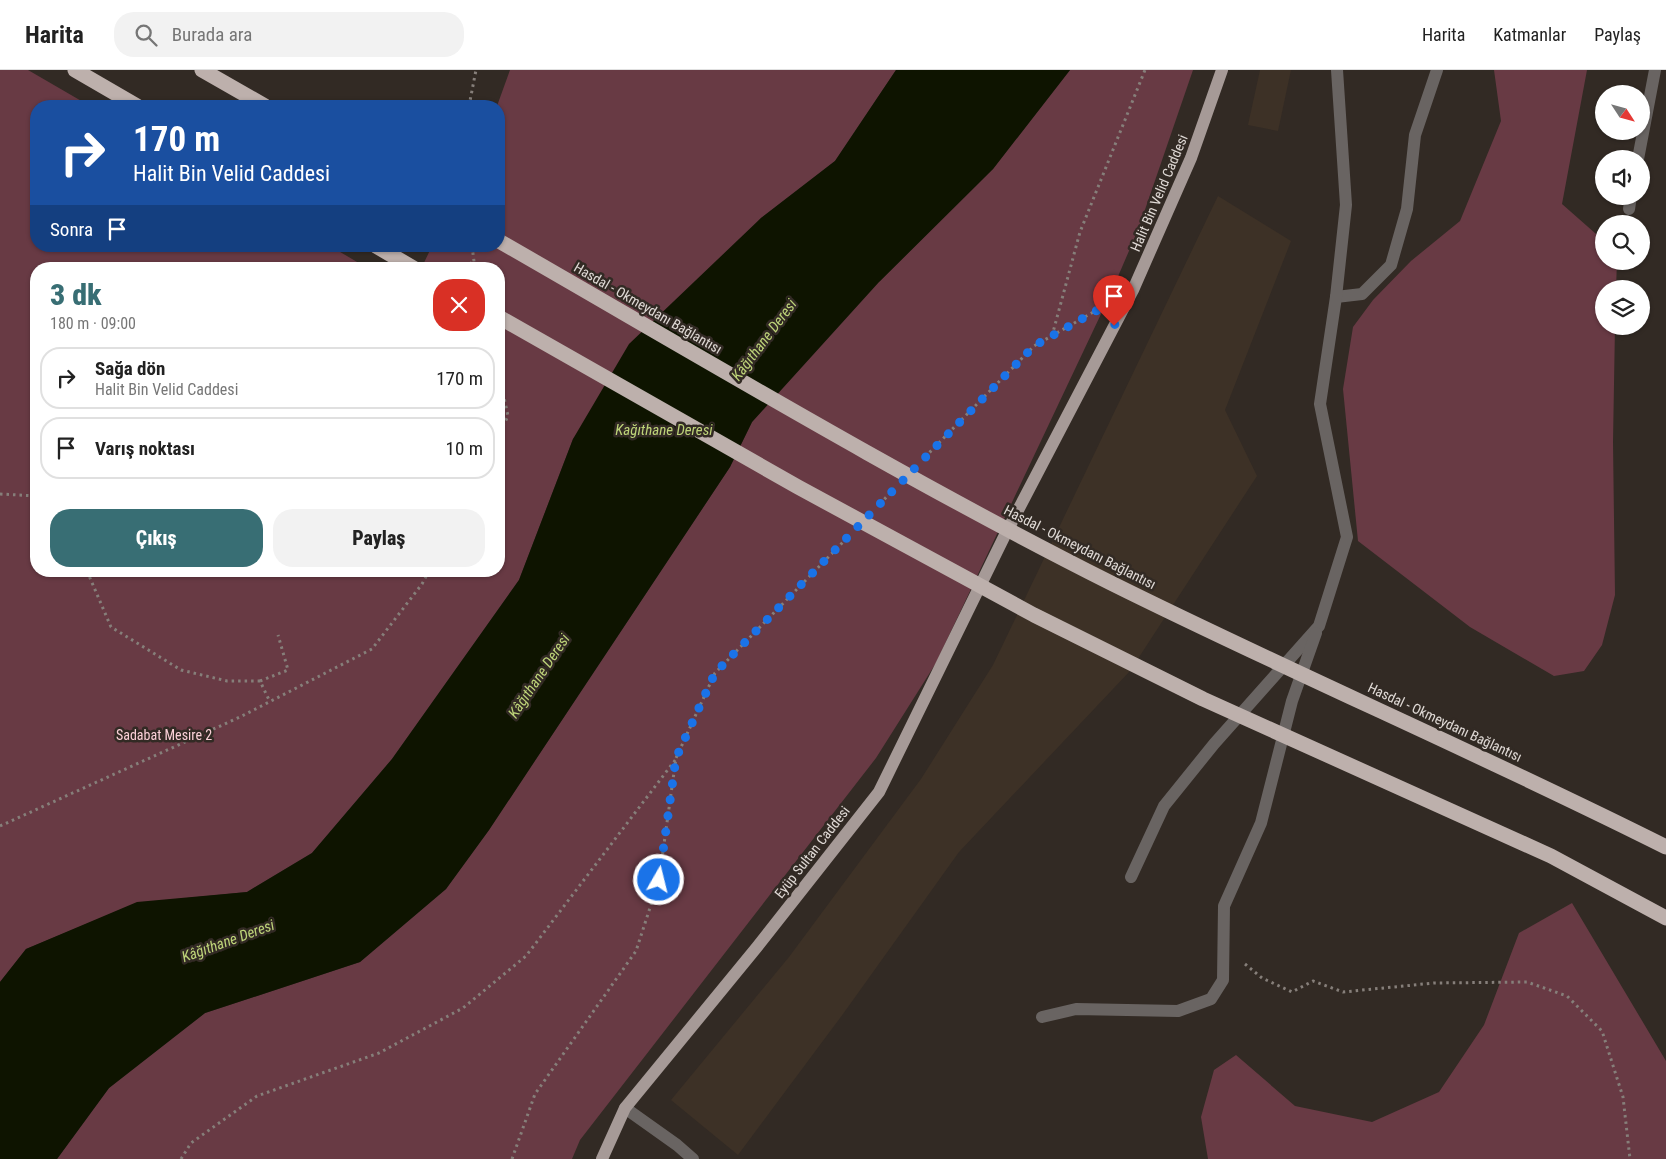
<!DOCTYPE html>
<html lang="tr">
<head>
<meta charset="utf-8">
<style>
	:root { --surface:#fff; --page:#f2f2f2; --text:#222; --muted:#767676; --line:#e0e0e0; --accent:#386e74 }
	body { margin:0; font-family:"Roboto Condensed",sans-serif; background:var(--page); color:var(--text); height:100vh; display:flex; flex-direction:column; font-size:19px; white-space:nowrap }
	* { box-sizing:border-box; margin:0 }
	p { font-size:16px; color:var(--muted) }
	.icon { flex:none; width:28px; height:28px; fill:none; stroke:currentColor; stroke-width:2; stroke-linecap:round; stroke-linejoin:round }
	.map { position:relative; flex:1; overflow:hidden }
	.side { position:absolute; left:30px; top:192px; width:475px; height:315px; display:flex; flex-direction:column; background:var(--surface); border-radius:20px; box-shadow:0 1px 4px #0004 }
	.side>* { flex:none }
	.banner { position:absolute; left:30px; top:30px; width:475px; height:152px; border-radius:20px; box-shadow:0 1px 4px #0004; background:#1a4fa0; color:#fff; overflow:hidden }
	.needle { width:32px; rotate:126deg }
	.tools { position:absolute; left:1595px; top:15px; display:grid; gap:10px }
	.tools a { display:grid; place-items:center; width:55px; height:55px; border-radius:50%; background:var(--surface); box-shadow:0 1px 4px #0004; font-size:25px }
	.pin { position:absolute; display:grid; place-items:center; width:42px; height:42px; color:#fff; margin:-51px -21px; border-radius:50% 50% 50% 0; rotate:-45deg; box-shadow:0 0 5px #0007 }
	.pin .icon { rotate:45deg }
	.me { position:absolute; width:55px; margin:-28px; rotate:8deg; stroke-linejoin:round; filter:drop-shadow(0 0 4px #0008) }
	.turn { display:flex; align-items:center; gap:18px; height:105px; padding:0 20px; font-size:22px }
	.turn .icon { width:65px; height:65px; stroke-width:2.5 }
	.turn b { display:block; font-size:35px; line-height:42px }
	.then { display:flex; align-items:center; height:48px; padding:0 20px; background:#0003; gap:10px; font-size:19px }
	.round { display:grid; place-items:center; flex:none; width:52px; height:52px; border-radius:20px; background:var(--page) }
	.overview { display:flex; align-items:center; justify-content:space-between; height:85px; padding:0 20px }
	h1 { font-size:30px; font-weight:800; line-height:38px; color:var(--accent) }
	.action { display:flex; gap:10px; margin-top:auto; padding:10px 20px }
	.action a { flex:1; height:58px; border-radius:20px; background:var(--accent); color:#fff; font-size:20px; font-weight:800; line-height:58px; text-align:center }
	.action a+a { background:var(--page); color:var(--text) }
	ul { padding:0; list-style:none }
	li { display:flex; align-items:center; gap:15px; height:62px; margin:0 10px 8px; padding:0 10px; border:2px solid var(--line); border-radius:20px }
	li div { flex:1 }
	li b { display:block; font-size:19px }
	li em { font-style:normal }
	header { display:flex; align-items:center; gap:30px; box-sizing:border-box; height:70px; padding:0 25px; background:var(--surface); border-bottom:1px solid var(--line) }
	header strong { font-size:24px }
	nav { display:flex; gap:28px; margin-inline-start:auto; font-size:18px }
	.search { width:350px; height:45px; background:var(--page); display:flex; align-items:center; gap:12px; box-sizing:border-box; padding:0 18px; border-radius:20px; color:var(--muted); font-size:19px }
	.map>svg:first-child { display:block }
	.built { fill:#3d3126 }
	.green { fill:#683a44 }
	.water { fill:#0e1400 }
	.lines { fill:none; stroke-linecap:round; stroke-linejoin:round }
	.path { stroke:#867f7a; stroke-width:3; stroke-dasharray:2.5 4; stroke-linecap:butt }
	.minor { stroke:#696462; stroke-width:12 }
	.major { stroke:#a69a97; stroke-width:12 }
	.highway { stroke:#bdb0ac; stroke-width:15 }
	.highway-bridge { stroke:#bdb0ac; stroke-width:15 }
	.route { stroke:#1a73e8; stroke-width:9; stroke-dasharray:0 16.2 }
	.labels { text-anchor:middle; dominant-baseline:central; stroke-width:5; stroke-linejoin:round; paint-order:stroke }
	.street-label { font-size:14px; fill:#e0dad6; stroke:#322a24 }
	.park-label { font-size:14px; fill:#fad0d7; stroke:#322a24 }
	.water-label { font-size:15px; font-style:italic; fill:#bed479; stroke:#322a24 }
</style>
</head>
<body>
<header>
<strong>Harita</strong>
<div class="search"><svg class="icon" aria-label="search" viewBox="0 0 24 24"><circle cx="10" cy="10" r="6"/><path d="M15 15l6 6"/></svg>Burada ara</div>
<nav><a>Harita</a><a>Katmanlar</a><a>Paylaş</a></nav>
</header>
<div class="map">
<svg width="1666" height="1089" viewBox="0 0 1666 1089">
	<rect width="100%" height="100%" fill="#322a24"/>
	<g class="built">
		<path d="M1260 0H1291L1278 61 1248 55Z"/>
		<path d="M1218 126 1291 171 1225 340 1257 406 1130 601 959 782 843 944 738 1085 671 1030 789 887 921 709 993 595Z"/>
	</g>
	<g class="green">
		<path d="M0 0H28L90 36H36V176H330L369 199H36V501H499V199H421L432 176H499L497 36 510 0H896L835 91 761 148 573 369 519 510 392 689 312 783 247 822 137 833 26 879 0 912Z"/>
		<path d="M1070 0H1193L1138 160 1110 225 936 593 876 688 580 1070 572 1089H57L109 1018 205 943 360 892 446 819 489 760 730 397 752 352 878 213 993 99Z"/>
		<path d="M1494 0H1587L1562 134 1604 171V191H1617L1616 219H1604V256H1615L1613 372 1615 525 1602 575 1584 601 1554 606 1470 557 1358 471 1343 319 1353 257 1373 230 1411 191 1460 151 1501 51Z"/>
		<path d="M1572 833 1666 991V1089H1208L1201 1047 1214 1000 1236 985 1295 1036 1372 1052 1439 1022 1484 955 1519 863Z"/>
	</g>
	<path class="water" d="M896 0H1070L993 99 878 213 752 352 730 397 489 760 446 819 360 892 205 943 109 1018 57 1089H0V912L26 879 137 832 247 822 312 783 392 689 519 510 573 369 629 274 761 148 835 91Z"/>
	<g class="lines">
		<g class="path">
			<path d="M469 36 476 0"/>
			<path d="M472 176 475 199"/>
			<path d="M466 199 473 191"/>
			<path d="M1052 266 1080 162 1145 0"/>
			<path d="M499 304 508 346 499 364"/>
			<path d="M925 387 1034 276 1097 240"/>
			<path d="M0 424 36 426"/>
			<path d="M880 434 891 422"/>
			<path d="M87 501 111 557 181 600 227 611H260L270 632"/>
			<path d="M260 611 288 600 278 565"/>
			<path d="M0 756 240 647 372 579 422 514 429 501"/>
			<path d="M1245 894 1262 908 1292 922 1313 911 1343 922 1434 913 1527 912 1567 926 1602 961 1623 1027 1630 1089"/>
			<path d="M181 1089 191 1073 257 1026 379 983 463 938 526 886 676 689"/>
			<path d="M512 1089 535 1024 636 881 659 810 676 688 715 603 846 469"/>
		</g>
		<g class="minor">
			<path d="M1638 89 1655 0"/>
			<path d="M1629 139 1631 126"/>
			<path d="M1336 227 1362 224 1391 195 1407 139 1415 65 1437 0"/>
			<path d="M1131 807 1164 736 1214 674 1319 556 1347 467 1320 334 1336 227 1346 135 1337 0"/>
			<path d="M1042 947 1076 939 1178 941 1211 929 1223 910 1224 836 1261 753 1292 631 1316 563"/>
			<path d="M625 1038 677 1075 693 1089"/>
		</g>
		<path class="major" d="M602 1089 625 1038 757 877 879 722 1004 467 1133 220 1191 88 1222 0"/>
		<g class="highway">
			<path d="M75 0 137 36"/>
			<path d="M202 0 265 36"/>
			<path d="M376 176 415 199"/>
		</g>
		<g class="highway-bridge">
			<path d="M499 171C701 287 902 408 1111 513 1294 604 1483 685 1666 777"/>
			<path d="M499 247 798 417 1034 545 1203 629 1551 786 1666 848"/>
		</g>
	</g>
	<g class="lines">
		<path class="route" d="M659 810 676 688 715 603 1034 276 1133 220 1114 256"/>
	</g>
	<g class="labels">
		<g class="street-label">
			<text transform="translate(1159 123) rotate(-67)">Halit Bin Velid Caddesi</text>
			<text transform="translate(648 238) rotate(30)">Hasdal - Okmeydanı Bağlantısı</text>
			<text transform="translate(1080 477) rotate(27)">Hasdal - Okmeydanı Bağlantısı</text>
			<text transform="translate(1445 652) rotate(25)">Hasdal - Okmeydanı Bağlantısı</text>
			<text transform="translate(812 782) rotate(-52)">Eyüp Sultan Caddesi</text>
		</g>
		<g class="park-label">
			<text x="164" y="665">Sadabat Mesire 2</text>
		</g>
		<g class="water-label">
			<text transform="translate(764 270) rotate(-53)">Kâğıthane Deresi</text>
			<text x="664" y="360">Kağıthane Deresi</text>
			<text transform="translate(539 606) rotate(-56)">Kâğıthane Deresi</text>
			<text transform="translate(228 871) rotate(-20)">Kâğıthane Deresi</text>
		</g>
	</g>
</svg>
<div class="tools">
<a><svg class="needle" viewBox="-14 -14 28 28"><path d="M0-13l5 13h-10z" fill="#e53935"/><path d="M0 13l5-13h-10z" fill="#767676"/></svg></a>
<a><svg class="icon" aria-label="sound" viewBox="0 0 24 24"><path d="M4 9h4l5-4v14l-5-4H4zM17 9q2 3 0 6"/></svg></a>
<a><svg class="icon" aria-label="search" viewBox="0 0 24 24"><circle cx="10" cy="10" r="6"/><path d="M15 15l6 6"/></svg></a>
<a><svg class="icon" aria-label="layers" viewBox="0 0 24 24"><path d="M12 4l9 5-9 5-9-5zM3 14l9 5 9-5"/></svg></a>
</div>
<div class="pin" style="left:1114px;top:256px;background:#d93025"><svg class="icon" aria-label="arrive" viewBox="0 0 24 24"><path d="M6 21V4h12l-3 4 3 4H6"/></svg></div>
<svg class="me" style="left:659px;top:810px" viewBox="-20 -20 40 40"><circle r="17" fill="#1a73e8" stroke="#fff" stroke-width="3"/><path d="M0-11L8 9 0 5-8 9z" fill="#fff"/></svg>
<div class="banner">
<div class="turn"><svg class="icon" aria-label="right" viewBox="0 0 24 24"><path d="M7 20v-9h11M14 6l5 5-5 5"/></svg><div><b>170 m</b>Halit Bin Velid Caddesi</div></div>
<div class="then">Sonra<svg class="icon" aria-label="arrive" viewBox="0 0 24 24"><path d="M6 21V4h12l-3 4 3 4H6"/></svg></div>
</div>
<section class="side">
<div class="overview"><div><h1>3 dk</h1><p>180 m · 09:00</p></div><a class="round" style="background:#d93025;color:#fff"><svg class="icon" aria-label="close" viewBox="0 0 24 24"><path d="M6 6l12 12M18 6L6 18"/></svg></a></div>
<ul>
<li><svg class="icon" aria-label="right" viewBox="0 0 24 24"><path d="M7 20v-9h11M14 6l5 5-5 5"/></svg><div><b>Sağa dön</b><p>Halit Bin Velid Caddesi</p></div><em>170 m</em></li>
<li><svg class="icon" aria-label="arrive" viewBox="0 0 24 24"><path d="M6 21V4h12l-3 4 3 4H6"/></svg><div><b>Varış noktası</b></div><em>10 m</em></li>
</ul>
<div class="action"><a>Çıkış</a><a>Paylaş</a></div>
</section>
</div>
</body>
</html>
